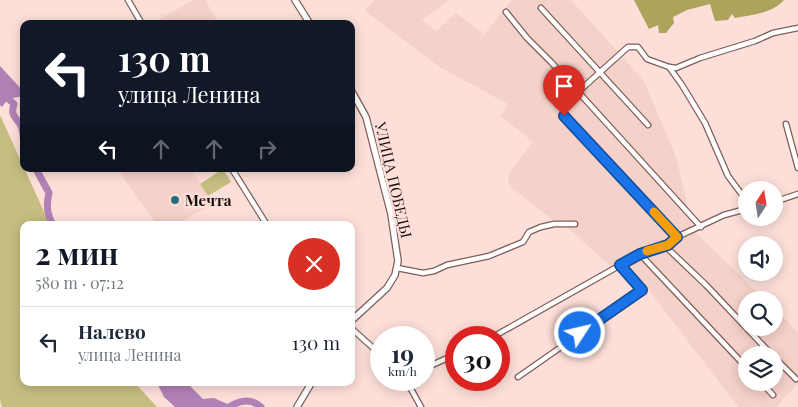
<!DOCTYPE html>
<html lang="ru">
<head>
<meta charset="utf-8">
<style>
	:root { --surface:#fff; --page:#f6f6f7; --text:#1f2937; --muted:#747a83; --line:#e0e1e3; --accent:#111827 }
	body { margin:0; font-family:"Playfair Display",serif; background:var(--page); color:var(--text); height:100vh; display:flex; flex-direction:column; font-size:19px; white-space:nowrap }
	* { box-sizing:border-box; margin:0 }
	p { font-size:16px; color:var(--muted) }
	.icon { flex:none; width:28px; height:28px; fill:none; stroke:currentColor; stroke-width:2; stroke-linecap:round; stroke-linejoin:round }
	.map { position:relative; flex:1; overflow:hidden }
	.details { position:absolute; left:20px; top:221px; width:335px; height:165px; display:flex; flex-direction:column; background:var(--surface); border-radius:10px; box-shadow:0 2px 12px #0003 }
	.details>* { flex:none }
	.banner { position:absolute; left:20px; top:20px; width:335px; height:152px; border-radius:10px; box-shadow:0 2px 12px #0003; background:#111827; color:#fff; overflow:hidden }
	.needle { width:32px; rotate:12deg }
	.tools { position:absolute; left:738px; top:181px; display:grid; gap:10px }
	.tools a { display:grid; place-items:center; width:45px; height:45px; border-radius:50%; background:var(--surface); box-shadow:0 2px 12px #0003; font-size:25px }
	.speed { position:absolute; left:370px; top:326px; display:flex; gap:10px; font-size:25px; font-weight:700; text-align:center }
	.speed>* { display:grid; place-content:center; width:65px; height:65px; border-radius:50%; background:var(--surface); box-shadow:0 2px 12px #0003; line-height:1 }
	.speed small { font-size:12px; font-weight:400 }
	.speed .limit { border:8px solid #d22; background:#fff; color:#111 }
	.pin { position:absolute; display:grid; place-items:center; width:42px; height:42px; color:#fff; margin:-51px -21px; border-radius:50% 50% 50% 0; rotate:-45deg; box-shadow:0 0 5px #0007 }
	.pin .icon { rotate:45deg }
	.me { position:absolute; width:55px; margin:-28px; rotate:55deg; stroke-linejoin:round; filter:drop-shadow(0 0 4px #0008) }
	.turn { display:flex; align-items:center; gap:18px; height:105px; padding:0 15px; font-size:22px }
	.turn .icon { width:65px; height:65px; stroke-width:2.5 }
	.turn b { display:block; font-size:35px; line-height:42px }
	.lanes { display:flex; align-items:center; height:48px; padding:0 15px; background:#0003; justify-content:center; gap:25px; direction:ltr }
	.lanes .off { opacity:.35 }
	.round { display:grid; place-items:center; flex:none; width:52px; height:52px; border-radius:26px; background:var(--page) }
	.overview { display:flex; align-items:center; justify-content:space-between; height:85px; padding:0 15px }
	h1 { font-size:30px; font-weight:700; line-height:38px; color:var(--accent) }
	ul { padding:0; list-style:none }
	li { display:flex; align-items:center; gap:15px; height:70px; padding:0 15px; border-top:1px solid var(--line) }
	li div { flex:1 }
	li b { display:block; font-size:19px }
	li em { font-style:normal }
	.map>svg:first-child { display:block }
	.built { fill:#f4d1c9; fill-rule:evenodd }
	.green { fill:#c6bd81 }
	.forest { fill:#aea35a }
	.water { fill:#b181b6 }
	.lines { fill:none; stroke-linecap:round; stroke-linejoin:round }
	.river { stroke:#b181b6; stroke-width:7 }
	.street-casing { stroke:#7e5e58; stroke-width:7 }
	.secondary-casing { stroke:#7e5e58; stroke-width:8 }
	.street { stroke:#fff; stroke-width:4.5 }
	.secondary { stroke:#fff; stroke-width:5.5 }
	.route-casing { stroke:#114b97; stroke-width:12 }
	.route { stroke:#1a73e8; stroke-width:9 }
	.slow { stroke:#f59e0b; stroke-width:9 }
	.poi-dot { fill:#296b7e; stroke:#fddfd9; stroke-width:2 }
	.labels { text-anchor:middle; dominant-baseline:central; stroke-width:5; stroke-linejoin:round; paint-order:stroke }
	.street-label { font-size:15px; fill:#170c09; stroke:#fddfd9 }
	.poi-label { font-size:15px; font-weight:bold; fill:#170c09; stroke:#fddfd9; text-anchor:start }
</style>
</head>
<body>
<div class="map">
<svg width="798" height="407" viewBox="0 0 798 407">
	<rect width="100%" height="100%" fill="#fddfd9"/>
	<g class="built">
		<path d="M193 0H205L219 24H163L160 19Z"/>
		<path d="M374 0H449L422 20 436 31 456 13 483 33 478 42 512 0H571L644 81 676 157 693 230 765 300H746V328H774V308L798 332V383L776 407H738L633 269 616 271 569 229 561 226 508 185 509 173 533 142 501 116 508 104 441 68 365 11ZM746 355H774V382H746Z"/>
		<path d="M121 169H191L213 203 176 225H157L118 170Z"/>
	</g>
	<g class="green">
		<path d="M0 115 50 225H24V382L135 383 157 407H2L0 400Z"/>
		<path d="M223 169 231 182 208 196 200 184Z"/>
	</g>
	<path class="forest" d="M634 0H784C773 13 752 15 735 18L732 14 728 20 715 21 710 4 687 10 673 17 674 23 666 33H659L658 25 649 29Z"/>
	<g class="water">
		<path d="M0 66 24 92 23 96 8 99 2 107 0 105Z"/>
		<path d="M157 383H187L203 399 214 398 234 407H175L164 397Z"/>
	</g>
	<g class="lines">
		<g class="river">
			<path d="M0 91 14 104C10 117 16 116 21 126 23 131 23 137 24 142"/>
			<path d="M36 169 49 193C46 206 47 214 53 225"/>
			<path d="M229 407C240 400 251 398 261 407"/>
		</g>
		<g class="street-casing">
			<g id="street">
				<path d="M128 0 142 24"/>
				<path d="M541 8 648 125"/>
				<path d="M506 12 527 38 552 63 701 227"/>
				<path d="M669 67 676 68 700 58 755 41 773 33 798 28"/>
				<path d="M558 105 560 102 578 92 628 47H638L647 59 669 67 682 85 705 123 728 176 743 196 744 202 741 209"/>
				<path d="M564 116 677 237"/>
				<path d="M786 124 798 168"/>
				<path d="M232 169 267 225"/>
				<path d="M774 202 798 194"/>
				<path d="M664 245 706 285 772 355"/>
				<path d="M640 254 746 367"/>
				<path d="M397 268 423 273 434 271 447 265 489 256 523 242 529 232 541 227 554 224H575"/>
				<path d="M351 328 381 355"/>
				<path d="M491 338 640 254 668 245 677 237 724 215 746 209"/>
				<path d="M774 357 796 379"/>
				<path d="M424 366H430L456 354"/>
				<path d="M518 377 643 290 620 265"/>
				<path d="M406 380 421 407"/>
				<path d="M761 382 773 395"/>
			</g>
		</g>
		<g class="secondary-casing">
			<g id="secondary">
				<path d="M295 0 310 24"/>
				<path d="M351 90 366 117 391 214 398 261 395 275 387 288 351 321"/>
				<path d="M297 407 312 382"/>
			</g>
		</g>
		<use href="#street" class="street"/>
		<use href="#secondary" class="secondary"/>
	</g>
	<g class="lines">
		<g class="route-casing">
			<path id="route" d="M564 116 677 237 668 245 640 254 620 265 642 290 580 333"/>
		</g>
		<use href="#route" class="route"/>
		<path class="slow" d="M647 251 668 245 677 237 654 212"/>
	</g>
	<circle class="poi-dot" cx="175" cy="200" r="5"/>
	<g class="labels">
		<g class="street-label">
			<text transform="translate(394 180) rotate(77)">УЛИЦА ПОБЕДЫ</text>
		</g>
		<g class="poi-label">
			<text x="185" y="200">Мечта</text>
		</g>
	</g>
</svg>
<div class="tools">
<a><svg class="needle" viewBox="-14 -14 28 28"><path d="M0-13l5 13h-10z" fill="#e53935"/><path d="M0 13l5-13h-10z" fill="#747a83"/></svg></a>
<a><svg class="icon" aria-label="sound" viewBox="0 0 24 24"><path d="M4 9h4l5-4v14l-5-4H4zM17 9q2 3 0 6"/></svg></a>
<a><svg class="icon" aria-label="search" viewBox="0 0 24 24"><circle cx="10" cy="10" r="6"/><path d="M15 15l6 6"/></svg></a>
<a><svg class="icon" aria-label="layers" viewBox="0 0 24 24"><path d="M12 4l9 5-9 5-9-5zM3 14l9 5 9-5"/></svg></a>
</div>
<div class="speed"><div>19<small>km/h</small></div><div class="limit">30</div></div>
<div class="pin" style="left:564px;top:116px;background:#d93025"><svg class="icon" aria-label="arrive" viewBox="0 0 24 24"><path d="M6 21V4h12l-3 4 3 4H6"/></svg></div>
<svg class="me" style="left:580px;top:333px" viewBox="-20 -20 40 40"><circle r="17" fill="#1a73e8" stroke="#fff" stroke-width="3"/><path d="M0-11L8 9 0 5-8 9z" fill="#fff"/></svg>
<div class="banner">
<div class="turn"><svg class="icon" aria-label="left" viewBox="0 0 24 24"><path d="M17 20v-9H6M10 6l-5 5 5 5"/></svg><div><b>130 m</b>улица Ленина</div></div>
<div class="lanes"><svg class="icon" aria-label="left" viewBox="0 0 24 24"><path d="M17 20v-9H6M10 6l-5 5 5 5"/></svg><svg class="icon off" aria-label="ahead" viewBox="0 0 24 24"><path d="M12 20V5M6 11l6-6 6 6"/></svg><svg class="icon off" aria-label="ahead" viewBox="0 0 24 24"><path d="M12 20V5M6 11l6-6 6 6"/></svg><svg class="icon off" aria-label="right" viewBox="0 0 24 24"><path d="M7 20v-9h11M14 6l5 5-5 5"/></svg></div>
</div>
<section class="details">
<div class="overview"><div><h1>2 мин</h1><p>580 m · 07:12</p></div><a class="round" style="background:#d93025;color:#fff"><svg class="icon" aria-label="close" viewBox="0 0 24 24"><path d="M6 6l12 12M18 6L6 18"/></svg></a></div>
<ul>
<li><svg class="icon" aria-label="left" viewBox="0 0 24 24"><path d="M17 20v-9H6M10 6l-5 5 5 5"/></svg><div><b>Налево</b><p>улица Ленина</p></div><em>130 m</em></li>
</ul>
</section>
</div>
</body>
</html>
